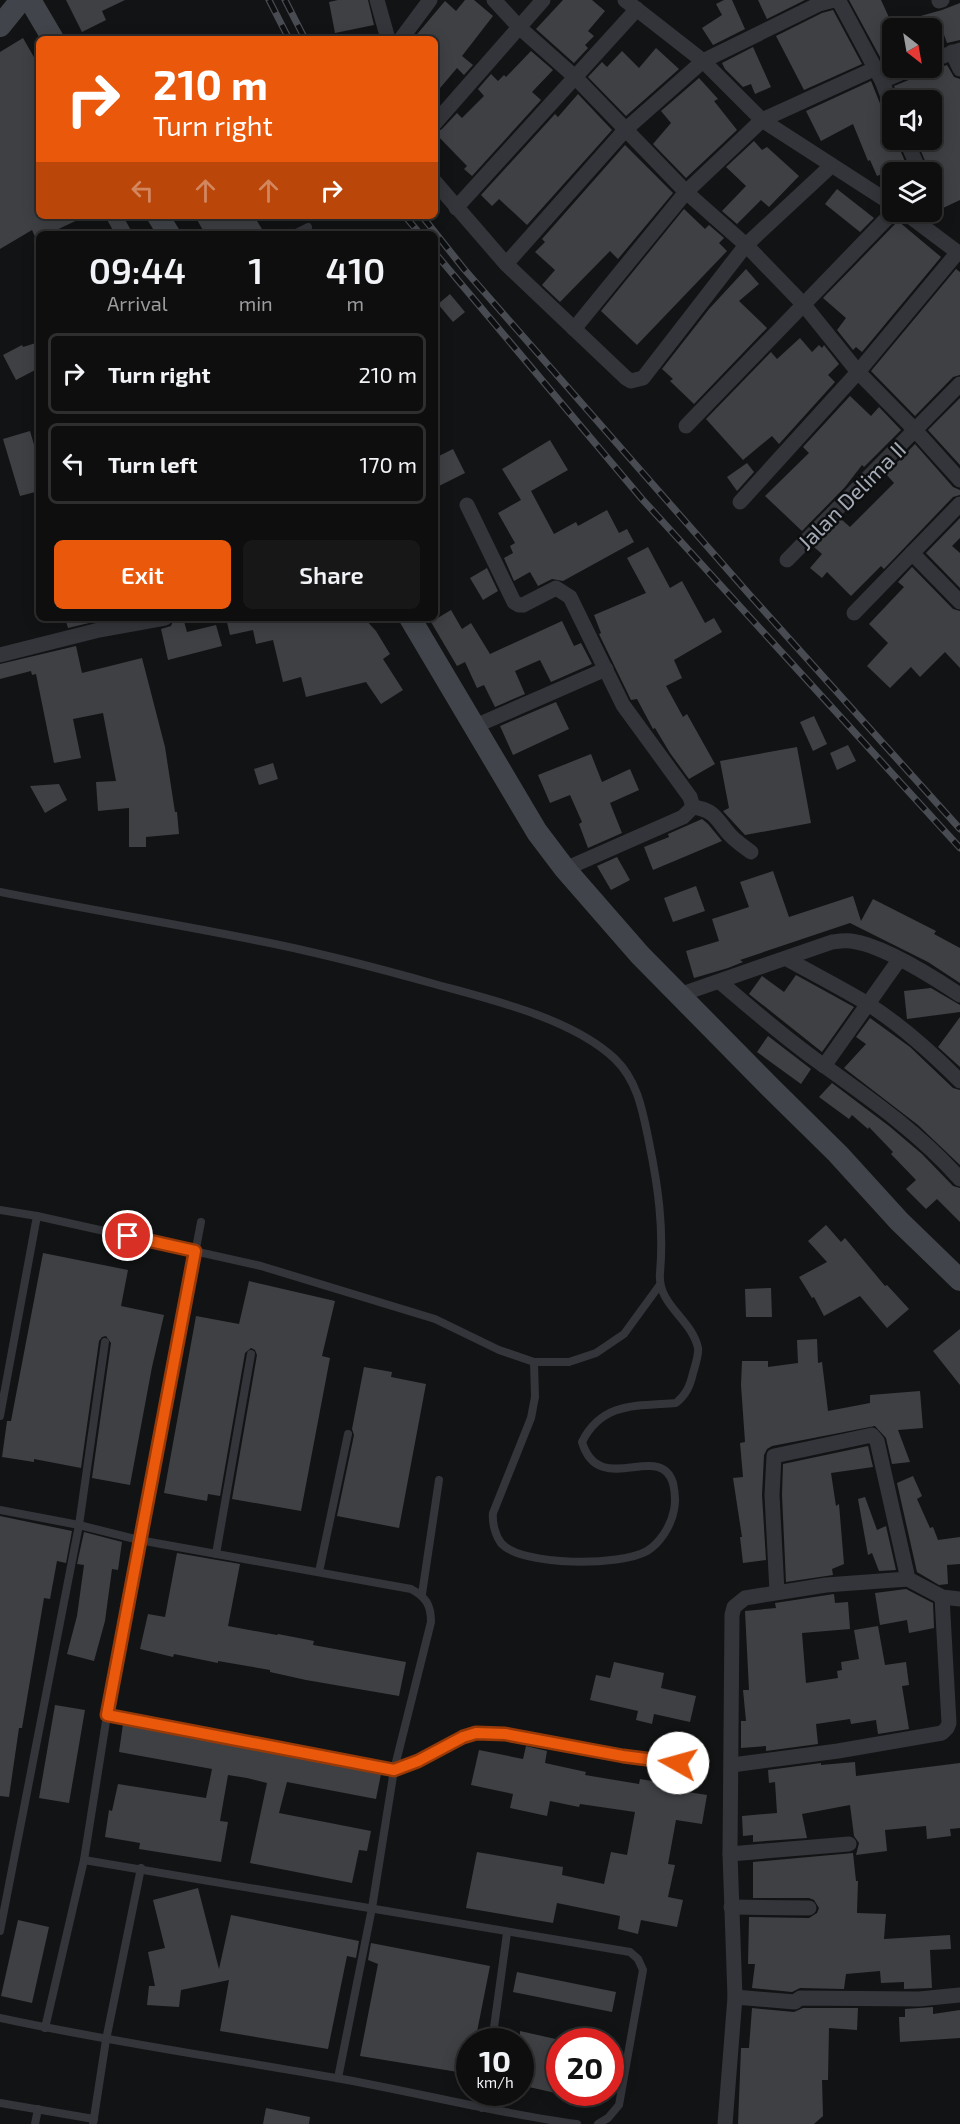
<!DOCTYPE html>
<html lang="en">
<head>
<meta charset="utf-8">
<style>
	:root { --surface:#0e0e0f; --page:#171718; --text:#f1f3f6; --muted:#9b9c9e; --line:#2e2e2f; --accent:#ea580c }
	body { margin:0; font-family:"Exo 2",sans-serif; background:var(--page); color:var(--text); height:100vh; display:flex; flex-direction:column; font-size:22px; white-space:nowrap }
	* { box-sizing:border-box; margin:0 }
	p { font-size:20px; color:var(--muted) }
	.icon { flex:none; width:33px; height:33px; fill:none; stroke:currentColor; stroke-width:2; stroke-linecap:round; stroke-linejoin:round }
	.map { position:relative; flex:1; overflow:hidden }
	.sheet { position:absolute; left:36px; top:231px; width:402px; height:390px; display:flex; flex-direction:column; background:var(--surface); border-radius:9px; box-shadow:0 3px 15px #0003,0 0 0 2px var(--line) }
	.sheet>* { flex:none }
	.hud { position:absolute; left:36px; top:36px; width:402px; height:183px; border-radius:9px; box-shadow:0 3px 15px #0003,0 0 0 2px var(--line); background:#ea580c; color:#fff; overflow:hidden }
	.needle { width:39px; rotate:149deg }
	.tools { position:absolute; left:882px; top:18px; display:grid; gap:12px }
	.tools a { display:grid; place-items:center; width:60px; height:60px; border-radius:9px; background:var(--surface); box-shadow:0 3px 15px #0003,0 0 0 2px var(--line); font-size:30px }
	.speed { position:absolute; left:456px; top:2028px; display:flex; gap:12px; font-size:30px; font-weight:700; text-align:center }
	.speed>* { display:grid; place-content:center; width:78px; height:78px; border-radius:50%; background:var(--surface); box-shadow:0 3px 15px #0003,0 0 0 2px var(--line); line-height:1 }
	.speed small { font-size:15px; font-weight:400 }
	.speed .limit { border:9px solid #d22; background:#fff; color:#111 }
	.pin { position:absolute; display:grid; place-items:center; width:51px; height:51px; color:#fff; margin:-26px; border:3px solid #fff; border-radius:50%; box-shadow:0 2px 6px #0007 }
	.me { position:absolute; width:66px; margin:-33px; rotate:277deg; stroke-linejoin:round; filter:drop-shadow(0 0 4px #0008) }
	.turn { display:flex; align-items:center; gap:21px; height:126px; padding:0 18px; font-size:27px }
	.turn .icon { width:78px; height:78px; stroke-width:2.5 }
	.turn b { display:block; font-size:42px; line-height:51px }
	.lanes { display:flex; align-items:center; height:57px; padding:0 18px; background:#0003; justify-content:center; gap:30px; direction:ltr }
	.lanes .off { opacity:.35 }
	.eta { display:flex; justify-content:space-evenly; align-items:center; height:102px; text-align:center }
	.eta b { font-size:36px; font-weight:600; line-height:42px }
	.button { display:flex; gap:12px; margin-top:auto; padding:12px 18px }
	.button a { flex:1; height:69px; border-radius:9px; background:var(--accent); color:#fff; font-size:24px; font-weight:600; line-height:69px; text-align:center }
	.button a+a { background:var(--page); color:var(--text) }
	ul { padding:0; list-style:none }
	li { display:flex; align-items:center; gap:18px; height:81px; margin:0 12px 9px; padding:0 6px; border:3px solid var(--line); border-radius:9px }
	li div { flex:1 }
	li b { display:block; font-size:22px }
	li em { font-style:normal }
	.map>svg:first-child { display:block }
	.building { fill:#3e4044 }
	.lines { fill:none; stroke-linecap:round; stroke-linejoin:round }
	.lane { stroke:#33353a; stroke-width:8 }
	.street { stroke:#33353a; stroke-width:15 }
	.secondary { stroke:#41444a; stroke-width:22 }
	.rail-casing { stroke:#484b51; stroke-width:7 }
	.rail { stroke:#0d0e0f; stroke-width:4.5; stroke-dasharray:14; stroke-linecap:butt }
	.route-casing { stroke:#983908; stroke-width:15 }
	.route { stroke:#ea580c; stroke-width:10 }
	.labels { text-anchor:middle; dominant-baseline:central; stroke-width:5; stroke-linejoin:round; paint-order:stroke }
	.street-label { font-size:22px; fill:#a3aab6; stroke:#0d0e0f }
</style>
</head>
<body>
<div class="map">
<svg width="960" height="2124" viewBox="0 0 960 2124">
	<rect width="100%" height="100%" fill="#121314"/>
	<g class="building">
		<path d="M66 0H125L102 11 106 20 82 32Z"/>
		<path d="M338 0H368L374 25 335 33 329 2Z"/>
		<path d="M465 0H474L493 16 462 56 473 65 464 75 457 68 435 94V39H413L445 1 456 11Z"/>
		<path d="M563 0H592L605 11 588 31 594 36 585 45 588 48 574 63 536 29Z"/>
		<path d="M724 0H732L745 29 713 45 702 28 722 15 716 4Z"/>
		<path d="M758 0H805L767 19Z"/>
		<path d="M849 0H881L892 24 942 10 960 3V40L947 43 943 32 932 36V28H892V66L886 68Z"/>
		<path d="M833 10 862 64 804 90 776 36 822 13Z"/>
		<path d="M23 38 39 66V216H86L48 234H39V238L36 239 32 230 0 249V52Z"/>
		<path d="M753 47 771 87 755 94 751 84 743 87 725 69 722 63Z"/>
		<path d="M656 48 679 69 626 116 588 77 602 62 607 67 622 51 639 68Z"/>
		<path d="M531 51 553 70 532 92 541 100 472 176 464 169 467 166 435 133 442 129 457 113 462 118 484 96 478 89 491 74 498 81 504 75 506 77Z"/>
		<path d="M947 65 954 77 960 79V200L941 209 932 188V172H930L916 140H932V100H900L894 86 916 77 920 73 922 68 935 69Z"/>
		<path d="M699 78 718 99 714 101 737 130 686 178 653 144 671 123 661 111Z"/>
		<path d="M871 81 883 111 886 115 892 116V140H896L906 164 877 176 870 160 868 161 853 124 821 141 806 111Z"/>
		<path d="M578 94 612 130 527 225 499 199 492 206 481 195 555 114 558 117Z"/>
		<path d="M754 141 762 150 767 147 799 176 769 207 761 200 737 224 722 211 746 186 726 167Z"/>
		<path d="M625 145 673 193 618 259 610 251 560 302 542 285 555 270 535 252 545 242 542 239Z"/>
		<path d="M837 189 874 218 860 232 825 204Z"/>
		<path d="M684 209 705 229 709 225 724 238 719 243 727 251 637 345 601 311Z"/>
		<path d="M105 216H123L133 234H115Z"/>
		<path d="M195 216H254L265 234H205Z"/>
		<path d="M898 221 941 257 862 352 856 347 853 350 837 330 846 318 823 298Z"/>
		<path d="M746 269 759 284 739 301 767 328 694 404 670 381 673 379 662 369 709 309Z"/>
		<path d="M956 269 960 272V375L953 377 915 416 871 371Z"/>
		<path d="M450 294 465 312 453 322 438 304Z"/>
		<path d="M800 338 812 352 819 345 822 348 824 345 839 364 828 375 835 382 779 444 772 436 743 460 706 419 771 352 777 359Z"/>
		<path d="M39 342V368L16 380 3 355 22 345 23 347Z"/>
		<path d="M850 396 871 416 879 407 901 430 864 467 862 465 845 487 802 531 765 496 809 453 803 447Z"/>
		<path d="M960 398V465L928 430Z"/>
		<path d="M30 431 35 448 39 447V491L20 496 3 439Z"/>
		<path d="M550 440 568 470 531 491 554 534 576 522 578 526 607 510 619 533 627 529 634 542 563 581 552 579 538 586 530 572 514 581 504 558 513 553 510 546 515 543 498 513 521 500 502 469Z"/>
		<path d="M915 444 953 487 960 490V495L953 497 884 569 881 566 851 596 827 572 822 578 810 568 822 554 814 547 841 519 850 527 894 483 886 474Z"/>
		<path d="M453 449 465 473 435 488V458Z"/>
		<path d="M747 463 754 472 737 491 727 477Z"/>
		<path d="M960 518V538L952 546 960 553V588L926 553Z"/>
		<path d="M648 547 670 588 682 581 705 623 714 618 722 632 674 660 682 678 666 686 683 717 687 714 715 764 689 779 670 753 655 728 653 729 637 699 631 700 599 634 601 633 594 615 646 593 627 558Z"/>
		<path d="M912 567 953 609 960 611V668L945 652 920 677 911 667 890 688 867 666 888 643 869 624 904 587 898 582Z"/>
		<path d="M487 568 498 591 483 600 470 578Z"/>
		<path d="M451 610 462 629 471 623 490 654 562 621 574 646 581 643 592 664 551 682 540 660 515 671 525 694 495 707 484 685 477 688 465 662 457 666 431 622Z"/>
		<path d="M65 618H110L68 628Z"/>
		<path d="M179 618H183L187 632 216 625 222 646 168 660 161 629 171 626 174 619Z"/>
		<path d="M226 618H364L376 631 390 654 383 659 403 690 381 704 366 682 306 697 301 677 283 682 273 640 256 644 253 630 230 635Z"/>
		<path d="M76 646 82 673 142 658 165 747 175 812H177L179 834 146 837V847H129V808L98 811 96 782 116 781 103 713 73 719 81 758 54 763 36 674 32 675 31 671 0 679V664Z"/>
		<path d="M556 702 569 729 513 755 500 726Z"/>
		<path d="M814 716 827 744 813 751 800 722Z"/>
		<path d="M848 745 856 761 837 770 830 753Z"/>
		<path d="M797 747 811 823 745 835 723 811 729 808 720 761Z"/>
		<path d="M591 754 602 782 630 769 639 790 610 803 622 833 588 848 579 824 582 822 570 795 550 803 538 775Z"/>
		<path d="M273 763 278 779 259 785 254 769Z"/>
		<path d="M59 784 67 800 45 813 30 786Z"/>
		<path d="M702 819 708 824 722 841 653 870 644 847 669 837 668 834Z"/>
		<path d="M617 857 630 880 611 890 597 866Z"/>
		<path d="M773 871 789 917 853 896 861 921 873 899 936 931 934 934 960 948V983L928 962 850 923 740 960 743 962 728 968 694 978 686 951 719 941 712 919 749 907 740 882Z"/>
		<path d="M696 886 705 911 673 922 664 898Z"/>
		<path d="M796 975 854 1007 822 1052 749 994 762 976 784 992Z"/>
		<path d="M931 988 960 1005V1012L907 1019 904 991Z"/>
		<path d="M960 1017V1067L938 1047Z"/>
		<path d="M870 1018 910 1047 953 1088 960 1090V1165L918 1125 844 1068 866 1044 856 1037Z"/>
		<path d="M768 1036 811 1069 801 1084 757 1052Z"/>
		<path d="M832 1083 889 1126 922 1154 953 1186 960 1188V1222L937 1199 926 1209 906 1189 916 1180 891 1154 893 1152 869 1127 868 1129 852 1115 849 1119 819 1097Z"/>
		<path d="M826 1225 841 1242 845 1238 885 1286 887 1285 909 1309 887 1328 860 1296 824 1316 814 1297 812 1298 799 1277 827 1262 808 1241Z"/>
		<path d="M43 1253 128 1270 121 1306 164 1315 152 1367 130 1485 92 1478 111 1343 106 1336 102 1337 99 1341 81 1468 34 1459V1462L2 1457 7 1421H11Z"/>
		<path d="M249 1281 335 1301 322 1356 330 1358 301 1511 232 1499 257 1355 255 1350 251 1348 245 1353 220 1496 208 1494 207 1501 164 1493 196 1316 239 1324Z"/>
		<path d="M771 1288 772 1317H746L745 1289Z"/>
		<path d="M960 1329V1385L933 1351Z"/>
		<path d="M817 1339 818 1363 822 1362 828 1411 870 1403V1395L920 1391 923 1428 898 1430 910 1462 892 1464 886 1438 875 1426 772 1446 767 1449 764 1455 762 1495 766 1560 743 1563 740 1537H742L733 1478 743 1477 740 1443 745 1442 741 1385 742 1361H768V1367L798 1363 797 1340Z"/>
		<path d="M364 1367 392 1372 391 1377 426 1384 399 1528 337 1516 354 1435 352 1429Z"/>
		<path d="M868 1446 873 1467 831 1473 836 1506 839 1504 844 1564 832 1569 833 1575 786 1582 782 1495 783 1464Z"/>
		<path d="M913 1476 922 1496 917 1499 930 1528 933 1527 938 1540 960 1537V1564L947 1565 948 1584 939 1585 917 1572 897 1483Z"/>
		<path d="M865 1497 877 1530 886 1526 896 1570 879 1571 872 1553 868 1555 858 1499Z"/>
		<path d="M0 1516 72 1531 66 1563 57 1561 50 1599 44 1598 22 1728H19L9 1797 0 1796Z"/>
		<path d="M84 1532 122 1542 118 1570 112 1569 105 1621 94 1661 67 1654 77 1616 84 1565 77 1564Z"/>
		<path d="M177 1553 240 1564 228 1626 277 1635 278 1634 314 1641 313 1645 406 1662 399 1696 306 1680 270 1672V1670L218 1661V1663L174 1654 173 1657 140 1649 148 1614 165 1617Z"/>
		<path d="M906 1589 933 1603 934 1628 909 1633 907 1620 880 1625 875 1593Z"/>
		<path d="M834 1594 835 1603 848 1602 850 1629 802 1633 806 1683 838 1678 837 1671 842 1670 841 1662 859 1659 854 1630 878 1626 885 1665 906 1662 909 1685 902 1686 909 1729 878 1734 876 1720 851 1724 850 1719 816 1724 818 1744 766 1751V1746L741 1748V1721H746L743 1690H749L745 1611 776 1608 775 1603Z"/>
		<path d="M614 1662 664 1673 661 1688 696 1696 690 1722 654 1714 652 1724 636 1720 638 1711 590 1700 596 1675 610 1678Z"/>
		<path d="M55 1705 85 1710 69 1803 39 1798Z"/>
		<path d="M123 1724 381 1774 376 1799 287 1782 279 1813 371 1831 367 1851 359 1850 352 1883 250 1863 267 1783 247 1778 228 1775 220 1821 228 1822 221 1862 139 1849 140 1843 105 1837 109 1810 112 1811 118 1784 206 1798 212 1769 119 1752Z"/>
		<path d="M526 1746 547 1751 545 1763 586 1772 585 1775 639 1784 640 1779 670 1784 669 1789 707 1795 702 1824 676 1820 668 1864 675 1865 668 1897 683 1900 677 1927 641 1920 638 1934 618 1929 620 1916 557 1903 553 1923 466 1908 477 1852 563 1867 562 1875 604 1884 611 1852 627 1855 635 1812 580 1804 579 1807 550 1801 547 1816 510 1808 513 1794 471 1785 479 1750 523 1759Z"/>
		<path d="M855 1762 856 1776 960 1763V1828L950 1829 951 1836 927 1839 926 1826 885 1830 887 1851 856 1855 859 1843 854 1836 850 1805 802 1814 807 1838 753 1842V1835L743 1836 742 1816 777 1813 775 1782 769 1783 768 1770 821 1763V1765Z"/>
		<path d="M853 1853 856 1881H858L857 1913 886 1914 884 1939 950 1935 951 1949 930 1950 932 1988 904 1989V1982L881 1983 880 1971 846 1974 844 1989 800 1988 792 1992 752 1988 755 1964H748L749 1917 809 1918 817 1913 819 1908 814 1900 809 1898H753V1862Z"/>
		<path d="M198 1888 219 1969 231 1915 359 1941 356 1958 347 1956 328 2049 220 2031 229 1980 181 1990 179 2007 147 2005 149 1986H155L148 1952 165 1948 153 1900Z"/>
		<path d="M18 1920 49 1927 32 2003 1 1996Z"/>
		<path d="M371 1943 490 1966 475 2042H470V2074L360 2056 378 1964 368 1960Z"/>
		<path d="M517 1972 616 1992 612 2012 513 1992Z"/>
		<path d="M933 2007V2014L960 2010V2038L900 2042 899 2017H905V2009Z"/>
		<path d="M752 2008 794 2012 803 2008H858L857 2030 829 2028 828 2080H822L823 2116 814 2124H738L741 2048H749Z"/>
		<path d="M520 2031 560 2040V2094L520 2085Z"/>
		<path d="M266 2108 310 2117 309 2124H263Z"/>
	</g>
	<g class="lines">
		<g class="lane">
			<path d="M294 234 308 227"/>
			<path d="M0 892C85 909 170 923 255 940 317 952 378 968 438 985 493 1000 573 1019 615 1059 638 1081 643 1113 649 1142 658 1186 664 1228 660 1273 657 1305 692 1319 698 1348 699 1355 695 1366 693 1373 690 1386 686 1395 676 1403 636 1406 602 1402 582 1442 599 1499 660 1440 673 1483 675 1492 676 1501 674 1510 671 1526 660 1543 647 1551 621 1566 522 1567 501 1543 495 1535 492 1522 493 1513L531 1418 535 1397 534 1362"/>
			<path d="M0 1210 37 1216 261 1266 435 1319 499 1350 534 1362H569L596 1353 624 1334 659 1286"/>
			<path d="M0 1416 37 1216"/>
			<path d="M0 1510 79 1525 139 1540 411 1589C426 1597 431 1605 431 1622L394 1770 372 1908 338 2078"/>
			<path d="M216 1554 251 1354"/>
			<path d="M319 1572 348 1434"/>
			<path d="M422 1594 439 1480"/>
			<path d="M107 1715 394 1770 418 1761 463 1737 476 1733 505 1734 623 1756 678 1763"/>
			<path d="M84 1860 630 1952 638 1959 643 1970 619 2105 608 2118 598 2124"/>
			<path d="M0 1931 79 1525 105 1342"/>
			<path d="M0 2018C111 2042 224 2058 336 2078 416 2092 495 2113 577 2124"/>
			<path d="M45 2028 84 1860 107 1715 201 1222"/>
			<path d="M492 2042 507 1933"/>
			<path d="M0 2103 94 2119"/>
			<path d="M482 2108 484 2092"/>
			<path d="M35 2124 38 2109"/>
			<path d="M93 2124 106 2040 141 1868"/>
		</g>
		<g class="street">
			<path d="M377 0 388 39"/>
			<path d="M494 0 520 28 575 77 686 192 746 245 804 305 858 372 915 430 960 480"/>
			<path d="M625 0 703 61 762 120 892 204"/>
			<path d="M835 0 840 3 882 81 892 107"/>
			<path d="M939 1 942 0"/>
			<path d="M401 39 430 0"/>
			<path d="M952 52 960 69"/>
			<path d="M932 60 960 50"/>
			<path d="M882 81 912 68"/>
			<path d="M435 123 543 0"/>
			<path d="M906 140 920 172"/>
			<path d="M435 182 506 264 626 378 631 381 643 378 746 245 831 166"/>
			<path d="M456 208 637 9"/>
			<path d="M904 212 960 254"/>
			<path d="M506 264 625 130 703 61 819 4 834 0"/>
			<path d="M574 329 686 192 762 120 874 69"/>
			<path d="M686 426 893 212"/>
			<path d="M740 502 858 372 958 252"/>
			<path d="M467 505 514 602 519 605H523L556 588 570 597 623 705 690 797 693 807 683 817 565 869"/>
			<path d="M912 553 960 602"/>
			<path d="M787 560 960 384"/>
			<path d="M854 613 960 504"/>
			<path d="M0 655 99 630 165 618"/>
			<path d="M473 727 606 669"/>
			<path d="M693 807C716 810 717 821 731 836 737 842 744 847 751 852"/>
			<path d="M787 959C814 974 841 988 868 1004 901 1025 932 1053 960 1081"/>
			<path d="M720 982C754 1011 787 1040 823 1065 872 1100 920 1134 960 1179"/>
			<path d="M679 995 832 942C839 941 845 940 851 941 883 945 933 977 960 995"/>
			<path d="M824 1066 899 960"/>
			<path d="M777 1592 772 1495 774 1456 872 1435 877 1441 908 1579 942 1597 960 1599"/>
			<path d="M732 1765 838 1751 942 1733 947 1728 949 1723 942 1597"/>
			<path d="M730 1854 849 1844"/>
			<path d="M731 1907 809 1908"/>
			<path d="M735 1997 795 2002 800 1998 919 1999 960 1995"/>
			<path d="M725 2124 735 1997 730 1854 732 1615 734 1607 745 1598 826 1585 908 1579"/>
		</g>
		<g class="secondary">
			<path d="M30 0 53 39"/>
			<path d="M0 26 21 0"/>
			<path d="M158 216 169 234"/>
			<path d="M410 618 537 832 565 869 640 955 770 1087 838 1154 899 1221 960 1280"/>
		</g>
		<g class="rail-casing">
			<g id="rail">
				<path d="M269 0 289 39"/>
				<path d="M285 0 305 39"/>
				<path d="M405 216 420 234"/>
				<path d="M422 216 464 269 748 593 960 829"/>
				<path d="M435 253 642 499 960 848"/>
			</g>
		</g>
		<use href="#rail" class="rail"/>
	</g>
	<g class="lines">
		<g class="route-casing">
			<path id="route" d="M128 1236 195 1251 107 1715 394 1770 418 1761 463 1737 476 1733 505 1734 623 1756 678 1763"/>
		</g>
		<use href="#route" class="route"/>
	</g>
	<g class="labels">
		<g class="street-label">
			<text transform="translate(851 495) rotate(-45)">Jalan Delima II</text>
		</g>
	</g>
</svg>
<div class="tools">
<a><svg class="needle" viewBox="-14 -14 28 28"><path d="M0-13l5 13h-10z" fill="#e53935"/><path d="M0 13l5-13h-10z" fill="#9b9c9e"/></svg></a>
<a><svg class="icon" aria-label="sound" viewBox="0 0 24 24"><path d="M4 9h4l5-4v14l-5-4H4zM17 9q2 3 0 6"/></svg></a>
<a><svg class="icon" aria-label="layers" viewBox="0 0 24 24"><path d="M12 4l9 5-9 5-9-5zM3 14l9 5 9-5"/></svg></a>
</div>
<div class="speed"><div>10<small>km/h</small></div><div class="limit">20</div></div>
<div class="pin" style="left:128px;top:1236px;background:#d93025"><svg class="icon" aria-label="arrive" viewBox="0 0 24 24"><path d="M6 21V4h12l-3 4 3 4H6"/></svg></div>
<svg class="me" style="left:678px;top:1763px" viewBox="-20 -20 40 40"><circle r="19" fill="#fff"/><path d="M0-13L10 11 0 6-10 11z" fill="#ea580c"/></svg>
<div class="hud">
<div class="turn"><svg class="icon" aria-label="right" viewBox="0 0 24 24"><path d="M7 20v-9h11M14 6l5 5-5 5"/></svg><div><b>210 m</b>Turn right</div></div>
<div class="lanes"><svg class="icon off" aria-label="left" viewBox="0 0 24 24"><path d="M17 20v-9H6M10 6l-5 5 5 5"/></svg><svg class="icon off" aria-label="ahead" viewBox="0 0 24 24"><path d="M12 20V5M6 11l6-6 6 6"/></svg><svg class="icon off" aria-label="ahead" viewBox="0 0 24 24"><path d="M12 20V5M6 11l6-6 6 6"/></svg><svg class="icon" aria-label="right" viewBox="0 0 24 24"><path d="M7 20v-9h11M14 6l5 5-5 5"/></svg></div>
</div>
<section class="sheet">
<div class="eta">
<div><b>09:44</b><p>Arrival</p></div>
<div><b>1</b><p>min</p></div>
<div><b>410</b><p>m</p></div>
</div>
<ul>
<li><svg class="icon" aria-label="right" viewBox="0 0 24 24"><path d="M7 20v-9h11M14 6l5 5-5 5"/></svg><div><b>Turn right</b></div><em>210 m</em></li>
<li><svg class="icon" aria-label="left" viewBox="0 0 24 24"><path d="M17 20v-9H6M10 6l-5 5 5 5"/></svg><div><b>Turn left</b></div><em>170 m</em></li>
</ul>
<div class="button"><a>Exit</a><a>Share</a></div>
</section>
</div>
</body>
</html>
